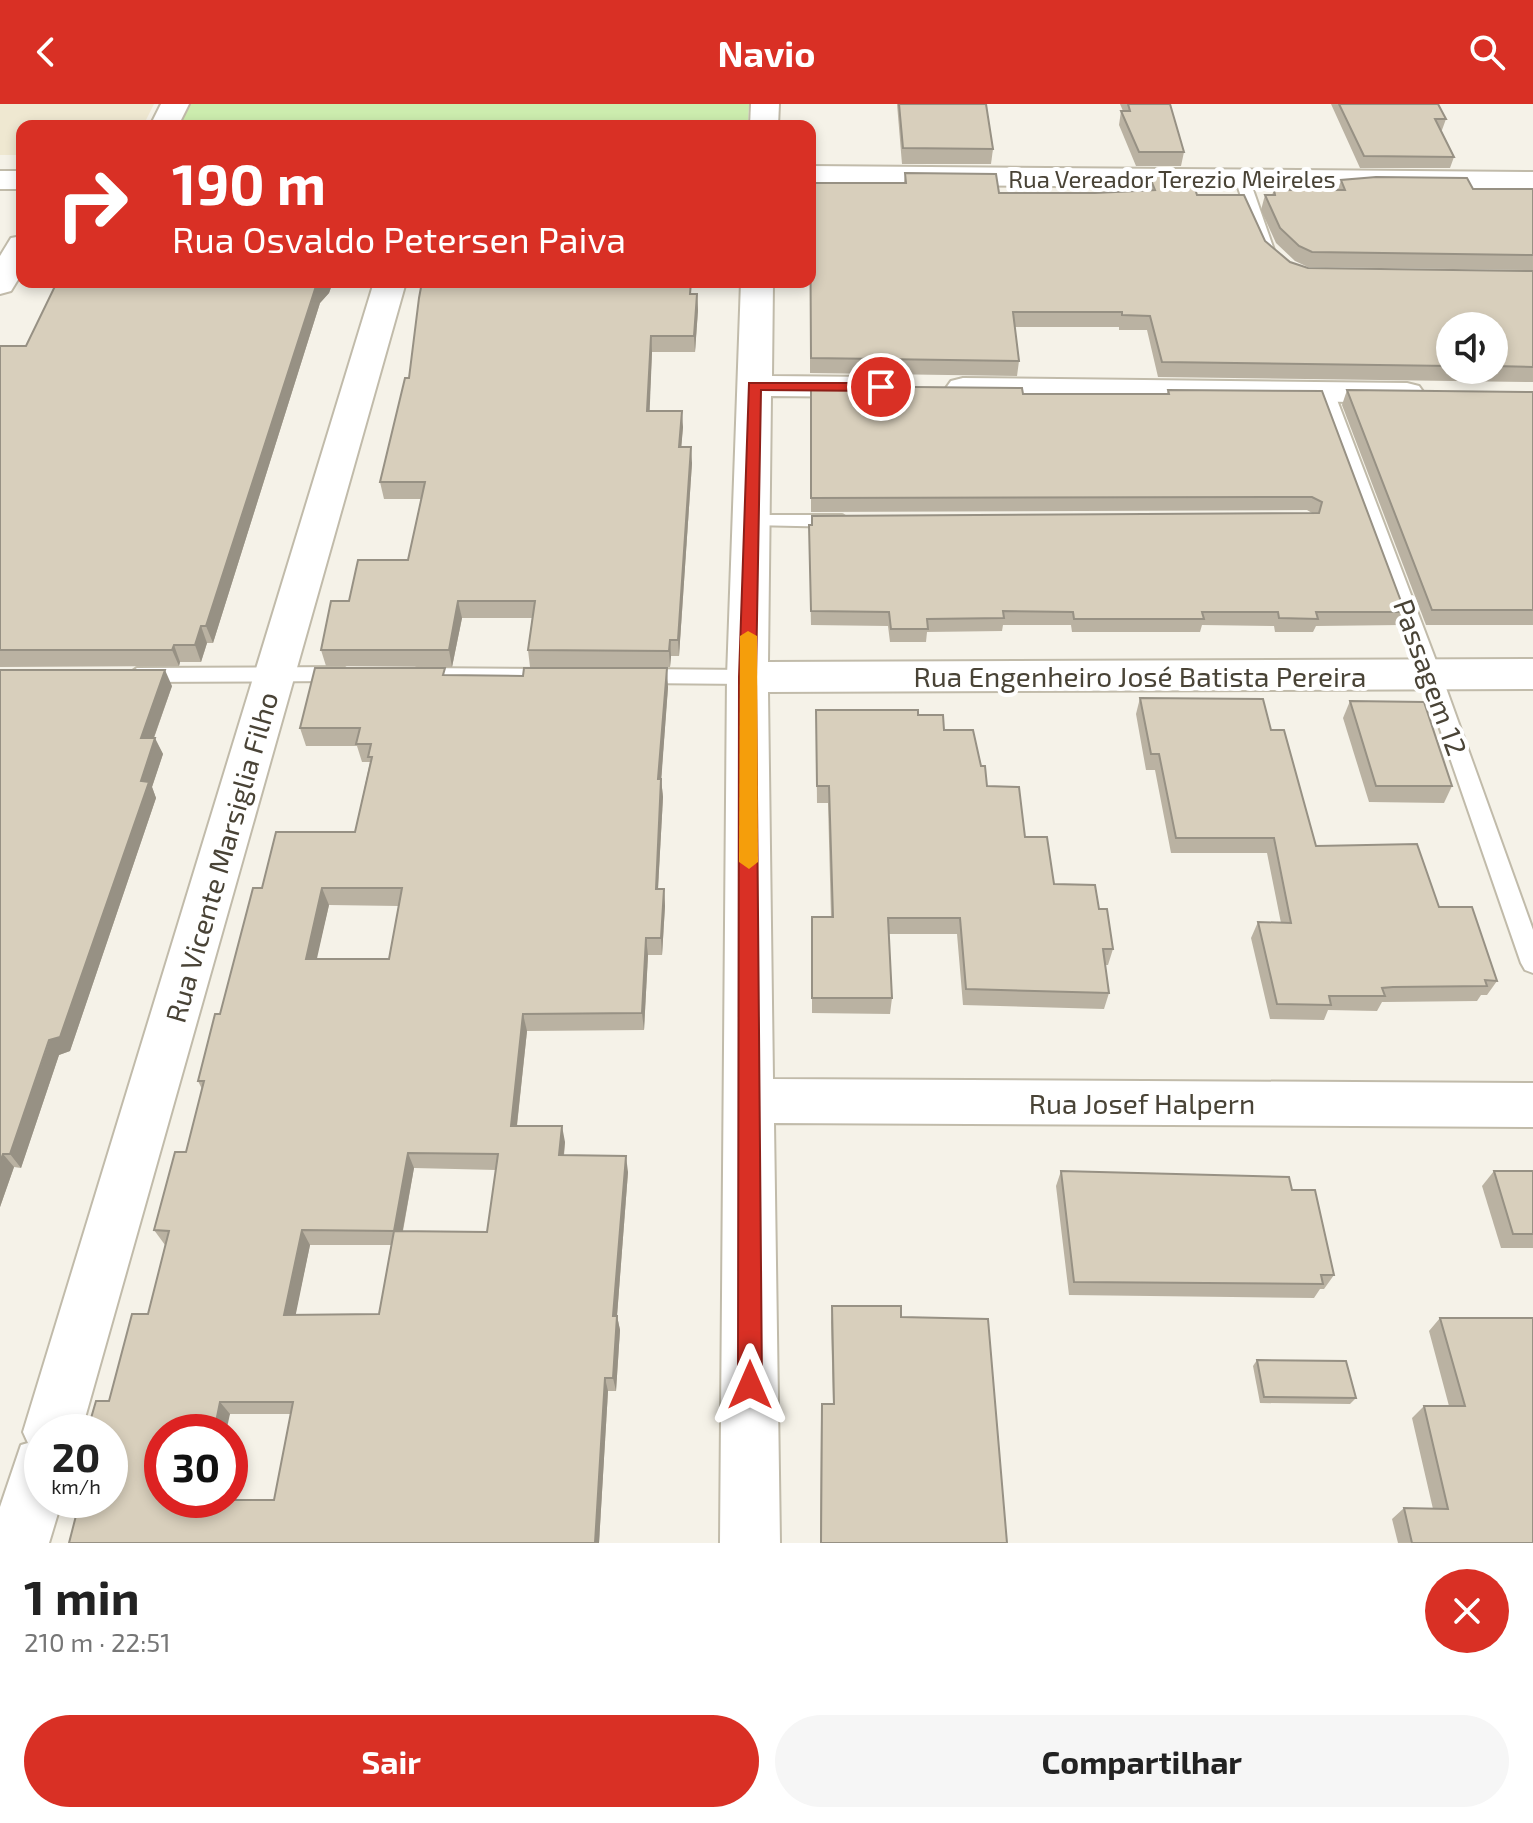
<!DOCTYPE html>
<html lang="pt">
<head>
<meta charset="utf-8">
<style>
	:root { --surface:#fff; --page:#f6f6f6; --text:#222; --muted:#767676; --accent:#d93025 }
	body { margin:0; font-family:"Exo 2",sans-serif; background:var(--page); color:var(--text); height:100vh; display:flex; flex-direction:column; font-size:30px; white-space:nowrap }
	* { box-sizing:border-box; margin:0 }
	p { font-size:26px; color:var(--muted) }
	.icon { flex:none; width:44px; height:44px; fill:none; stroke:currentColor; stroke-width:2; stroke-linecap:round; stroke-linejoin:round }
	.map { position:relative; height:1439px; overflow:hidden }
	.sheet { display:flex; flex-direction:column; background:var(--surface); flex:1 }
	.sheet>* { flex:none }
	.hud { position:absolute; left:16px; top:16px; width:800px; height:168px; border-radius:16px; box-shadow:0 4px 12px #0003; background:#d93025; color:#fff; overflow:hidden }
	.controls { position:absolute; left:1436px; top:208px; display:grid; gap:16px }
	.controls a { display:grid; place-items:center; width:72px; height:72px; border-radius:50%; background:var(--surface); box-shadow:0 4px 12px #0003; font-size:40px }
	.speed { position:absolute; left:24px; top:1310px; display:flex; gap:16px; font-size:40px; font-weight:700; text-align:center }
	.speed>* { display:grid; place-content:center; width:104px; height:104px; border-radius:50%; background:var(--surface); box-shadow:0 4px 12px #0003; line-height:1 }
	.speed small { font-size:20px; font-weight:400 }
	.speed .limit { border:12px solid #d22; background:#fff; color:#111 }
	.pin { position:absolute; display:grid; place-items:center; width:68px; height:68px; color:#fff; margin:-34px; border:4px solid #fff; border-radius:50%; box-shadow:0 2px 8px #0007 }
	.me { position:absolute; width:88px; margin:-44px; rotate:0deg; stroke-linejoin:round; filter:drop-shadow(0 0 6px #0008) }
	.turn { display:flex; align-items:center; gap:28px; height:168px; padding:0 24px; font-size:36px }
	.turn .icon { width:104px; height:104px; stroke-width:2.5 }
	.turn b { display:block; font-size:56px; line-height:68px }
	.round { display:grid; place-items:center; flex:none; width:84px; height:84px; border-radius:42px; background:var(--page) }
	.summary { display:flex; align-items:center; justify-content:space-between; height:136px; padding:0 24px }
	h1 { font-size:48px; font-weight:700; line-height:60px }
	.primary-button { display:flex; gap:16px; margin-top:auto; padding:16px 24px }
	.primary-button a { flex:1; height:92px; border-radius:48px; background:var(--accent); color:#fff; font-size:32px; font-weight:700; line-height:92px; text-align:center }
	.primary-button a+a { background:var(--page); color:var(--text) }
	header { display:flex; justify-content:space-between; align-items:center; height:104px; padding:0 24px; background:var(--accent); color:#fff; font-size:36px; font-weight:700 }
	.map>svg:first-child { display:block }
	.education { fill:#efe8d1 }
	.green { fill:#ccecae }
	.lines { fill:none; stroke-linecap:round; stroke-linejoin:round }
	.service-casing { stroke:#c1bbaa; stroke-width:4 }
	.minor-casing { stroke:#c1bbaa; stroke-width:4 }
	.service { fill:#fff; fill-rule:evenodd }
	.minor { fill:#fff; fill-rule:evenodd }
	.wall { fill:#bab2a2; fill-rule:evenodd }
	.shaded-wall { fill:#979184 }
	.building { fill:#d8cfbc; stroke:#979184; stroke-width:2; fill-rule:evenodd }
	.route { fill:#d93025; stroke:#8d1f18; stroke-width:2 }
	.slow { fill:#f59e0b }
	.labels { text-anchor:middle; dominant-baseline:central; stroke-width:8; stroke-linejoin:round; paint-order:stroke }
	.far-street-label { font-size:24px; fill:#494336; stroke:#fff }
	.street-label { font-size:28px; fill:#494336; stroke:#fff }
</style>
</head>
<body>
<header><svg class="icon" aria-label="back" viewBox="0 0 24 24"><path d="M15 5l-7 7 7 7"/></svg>Navio<svg class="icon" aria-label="search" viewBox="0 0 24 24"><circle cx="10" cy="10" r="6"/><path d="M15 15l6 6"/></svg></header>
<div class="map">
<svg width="1533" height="1439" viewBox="0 0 1533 1439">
	<rect width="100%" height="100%" fill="#f5f2e8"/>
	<path class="education" d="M0 0H154L143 22H22V51H0Z"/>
	<path class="green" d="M186 0H749L748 22H175Z"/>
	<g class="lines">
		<g class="service-casing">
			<g id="service">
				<path d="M1242 70 1249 74 1274 146 1271 149 1258 146 1235 74Z"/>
				<path d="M1325 283 1334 288 1441 570 1533 826V869L1525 866 1521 859 1421 570 1316 288Z"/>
				<path d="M751 411H842L851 417 842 423 744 421 742 417Z"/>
				<path d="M343 563 353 570 343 577 137 578 127 571 137 564Z"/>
				<path d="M417 564 551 565 561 572 551 579 417 578 407 571Z"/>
				<path d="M637 565 747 566 757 573 747 580 637 579 627 572Z"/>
			</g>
		</g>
		<g class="minor-casing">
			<g id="minor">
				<path d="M161 0H189L178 22H150Z"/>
				<path d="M751 0H779L778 22H750Z"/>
				<path d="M810 62 1533 68V86L810 80Z"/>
				<rect x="0" y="67" width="22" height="18"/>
				<path d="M22 132V169L11 187 0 190V152L11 134Z"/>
				<path d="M374 178H406L81 1328H42V1396H62L49 1439H0V1403L21 1341 28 1339 23 1328Z"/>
				<path d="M741 178H773L772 272 871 273 883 276 888 283 883 290 871 293 771 292 768 558 1533 555V585L768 588 773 975 1533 979V1023L774 1019 780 1439H720L727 573Z"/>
				<path d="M963 274 1407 279 1419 282 1424 289 1419 296 1407 299 951 291 946 284 951 277Z"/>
			</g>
		</g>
		<use href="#service" class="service"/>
		<use href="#minor" class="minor"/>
	</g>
	<g class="wall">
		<path d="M897 0H986L993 45 991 60H902Z"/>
		<path d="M1120 0H1170L1184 48 1181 62H1136L1119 21 1121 7H1123Z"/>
		<path d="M1331 0H1438L1446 15 1442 26H1441L1454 53 1450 64H1360Z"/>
		<path d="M905 69 999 89H1095L1146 86 1149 71 1197 91 1265 137 1290 158 1308 164 1533 167V278L1158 273 1147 226H1119V223H1015L1019 257 1017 272 810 269V79H904ZM1450 222H1494V266H1450Z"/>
		<path d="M1341 76 1473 85H1533V166L1308 163 1295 157 1276 139 1261 106 1265 91H1272L1274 86H1338Z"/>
		<path d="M57 178H333L329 189 320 199 213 539H207L201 558H180L179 562 0 563V242H26Z"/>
		<path d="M692 190H697L698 206 695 248H652L649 307 683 323 681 343 692 359 679 552H671L670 563H530L528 546 532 514H462L452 563 326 562 321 546 349 497 408 456 421 395H384L380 378Z"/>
		<path d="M811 282 1023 290H1167L1168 286 1322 287 1405 508 1400 521 1316 522 1313 528H1275L1274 522 1202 521 1200 528H1072L1071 521H1003L1002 527 927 528 926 538H890L888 522 811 521 809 421 1312 409 1307 406 811 408Z"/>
		<path d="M1347 286 1533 288V521H1426L1342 301Z"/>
		<path d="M0 566 172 582 154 634 163 650 152 683 156 694 70 947 59 951 21 1064 14 1063 0 1103Z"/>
		<path d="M446 571 668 583 661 675 663 693 658 785H664L665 802 662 851H648L644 926 527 927 517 1022 565 1038 564 1052 628 1068 617 1212 620 1226 616 1287H608L599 1439 78 1404 69 1396 109 1297 148 1210 165 1141 154 1126 186 1048 202 985 198 977 262 784 355 728 370 658H362L357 642H306L300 624ZM329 801 399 802 389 855H316ZM414 1064 496 1066 487 1128 403 1127ZM310 1141H392L379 1210 295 1211ZM230 1310H291L274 1396H162Z"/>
		<path d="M1140 594 1271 626 1316 742 1439 803 1497 877 1487 891H1481L1477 897 1385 898H1382L1377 907 1328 906 1324 916 1270 915 1251 834 1258 818 1281 819 1267 749H1171L1155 666H1146L1136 610Z"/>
		<path d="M1350 597 1452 682 1444 699 1369 698 1343 614Z"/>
		<path d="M816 606 918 611 944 626 981 662 987 682 1025 733 1054 780 1099 805 1113 845 1108 861H1105L1109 889 1104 905 963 901 957 830H888L892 894 890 910 812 909V813H831L828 699H817Z"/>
		<path d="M1061 1067 1292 1086 1334 1171 1324 1185H1320L1314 1194 1069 1191 1056 1082Z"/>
		<path d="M1494 1067H1533V1144H1501L1482 1082Z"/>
		<path d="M832 1202 901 1213 1007 1439H820L821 1315 822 1300H833L831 1218Z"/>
		<path d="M1440 1214 1533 1439H1398L1392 1415 1404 1404 1433 1405 1412 1314 1424 1302H1449L1429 1227Z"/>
		<path d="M1257 1256 1356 1294 1350 1300 1260 1299 1253 1262Z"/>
	</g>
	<g class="shaded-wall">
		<path d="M320 178H333L329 189 320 199 213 539 206 522 316 182Z"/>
		<path d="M697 190 698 206 695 248 694 232Z"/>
		<path d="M651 232 652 248 649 323 647 307Z"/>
		<path d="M682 307 683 323 680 359 679 343Z"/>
		<path d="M691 343 692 359 679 552 678 536Z"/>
		<path d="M458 497 462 514 452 563 449 546Z"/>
		<path d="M201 522 207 539 201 558 195 541Z"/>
		<path d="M670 536 671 552 670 563 669 547Z"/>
		<path d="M174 541 180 558 179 562 172 546Z"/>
		<path d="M667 564 668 583 660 693 658 675Z"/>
		<path d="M165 566 172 582 148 650 141 634Z"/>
		<path d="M155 634 163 650 152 683 156 694 70 947 59 951 21 1064 10 1050Z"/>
		<path d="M661 675 663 693 657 802 656 785Z"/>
		<path d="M322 784 329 801 313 872 306 855Z"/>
		<path d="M664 785 665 802 662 851 661 834Z"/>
		<path d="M646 834 648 851 644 926 642 909Z"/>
		<path d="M523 910 527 927 515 1038 511 1022Z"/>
		<path d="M562 1022 565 1038 562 1067 559 1051Z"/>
		<path d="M408 1049 414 1064 400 1141 394 1127Z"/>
		<path d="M3 1050 14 1063 0 1103V1058Z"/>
		<path d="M626 1052 628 1068 616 1225 613 1212Z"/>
		<path d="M302 1126 310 1141 293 1224 284 1211Z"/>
		<path d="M617 1212 620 1226 616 1287 613 1274Z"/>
		<path d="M605 1274 608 1287 599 1439H595Z"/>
		<path d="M220 1298 230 1310 226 1328H214Z"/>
	</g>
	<g class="building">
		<path d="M899 0H986L993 45 903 44Z"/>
		<path d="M1128 0H1170L1184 48H1139L1121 7H1130Z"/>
		<path d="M1339 0H1438L1446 15H1435L1454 53 1364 52Z"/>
		<path d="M905 69 996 70 999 89H1095L1155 86 1149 71 1191 72 1197 91H1244L1265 137 1290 158 1308 164 1533 167V263L1494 262V222H1450V262L1162 258 1150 212 1122 211V208H1013L1019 257 811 254 810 79H906Z"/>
		<path d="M1376 73 1467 74 1473 85H1533V151L1312 148 1299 142 1280 124 1265 91H1275L1274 86H1345L1341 76Z"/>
		<path d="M57 178H320L316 182 206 522H201L195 541H174L172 546H0V242H26Z"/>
		<path d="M422 178H691L690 190H697L694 232H651L647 307H682L679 343H691L678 536H670L669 547 528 546 535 497H458L449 546H321L331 497H349L358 456H408L425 378H380L405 274H409L419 194Z"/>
		<path d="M811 282 1022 284 1023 290H1169L1168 286 1322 287 1405 508H1316L1318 515 1279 514 1278 508H1202L1204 515H1074L1073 508 1003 507 1004 514 927 515 928 525H891L889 508 811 507 809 421H812V412L1319 409 1322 398 1312 393 811 394Z"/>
		<path d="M1347 286 1533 288V506H1432Z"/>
		<path d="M315 564H445L443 571 523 572 524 564H667L658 675H661L656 785H664L661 834H646L642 909 523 910 511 1022H562L559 1051 626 1052 613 1212H617L613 1274H605L595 1439H69L80 1396H110V1328H87L96 1297H109L132 1210H148L169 1127 154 1126 175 1048H186L204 977H198L215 910H220L253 784H262L276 728H355L372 653H368L371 640H356L360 624H300ZM322 784H402L389 855H306ZM408 1049 498 1050 487 1128 394 1127ZM302 1126 394 1127 379 1210 284 1211ZM220 1298H293L274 1396H162V1328H214Z"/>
		<path d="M0 566H165L141 634H155L141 677 149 678 60 933 49 936 10 1050H3L0 1058Z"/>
		<path d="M1140 594 1263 595 1271 626H1284L1316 742 1417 740 1439 803H1472L1497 877 1485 876 1487 882 1393 883 1382 884 1385 892H1329L1331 901 1277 900 1258 818 1291 819 1274 734H1176L1159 650H1151Z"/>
		<path d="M1350 597 1424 598 1452 682H1376Z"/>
		<path d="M816 606H918V611H943L944 626H973L981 662H985L987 682 1019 683 1025 733H1047L1054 780 1095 781 1099 805H1107L1113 845H1103L1109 889 966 885 960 814H888L892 894H812V813H833L829 682H817Z"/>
		<path d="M1061 1067 1289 1073 1292 1086H1315L1334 1171H1321L1323 1180 1074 1178Z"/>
		<path d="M1494 1067H1533V1130H1513Z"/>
		<path d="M832 1202H901V1213L988 1215 1007 1439H821L822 1300H834Z"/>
		<path d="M1440 1214H1533V1439H1412L1404 1404 1448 1405 1424 1302H1465Z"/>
		<path d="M1257 1256 1346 1257 1356 1294 1264 1293Z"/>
	</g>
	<path class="route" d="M749 279H881L888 283 881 287 761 286 756 573 762 1281 758 1289 750 1293 742 1289 738 1281 739 573Z"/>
	<path class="slow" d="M748 527 757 532 758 758 749 765 739 758 740 532Z"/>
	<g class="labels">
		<g class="far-street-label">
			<text x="1172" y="74">Rua Vereador Terezio Meireles</text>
		</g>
		<g class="street-label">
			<text x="1140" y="572">Rua Engenheiro José Batista Pereira</text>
			<text transform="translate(1431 573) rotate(70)">Passagem 12</text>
			<text transform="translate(221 753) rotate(-74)">Rua Vicente Marsiglia Filho</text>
			<text x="1142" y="999">Rua Josef Halpern</text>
		</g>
	</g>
</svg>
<div class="controls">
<a><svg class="icon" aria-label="sound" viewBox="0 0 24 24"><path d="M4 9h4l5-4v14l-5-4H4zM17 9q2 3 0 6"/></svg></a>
</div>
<div class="speed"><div>20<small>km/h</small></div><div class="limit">30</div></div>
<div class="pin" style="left:881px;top:283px;background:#d93025"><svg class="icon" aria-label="arrive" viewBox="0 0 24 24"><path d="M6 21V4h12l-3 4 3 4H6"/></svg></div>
<svg class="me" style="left:750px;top:1281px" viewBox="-20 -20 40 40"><path d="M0-17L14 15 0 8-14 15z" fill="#d93025" stroke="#fff" stroke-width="4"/></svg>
<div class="hud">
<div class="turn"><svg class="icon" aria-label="right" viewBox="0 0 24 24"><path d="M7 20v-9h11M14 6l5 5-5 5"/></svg><div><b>190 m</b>Rua Osvaldo Petersen Paiva</div></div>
</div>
</div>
<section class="sheet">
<div class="summary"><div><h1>1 min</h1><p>210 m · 22:51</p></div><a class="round" style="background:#d93025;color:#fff"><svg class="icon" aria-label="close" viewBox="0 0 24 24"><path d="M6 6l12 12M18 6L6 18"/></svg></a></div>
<div class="primary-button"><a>Sair</a><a>Compartilhar</a></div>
</section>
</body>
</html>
